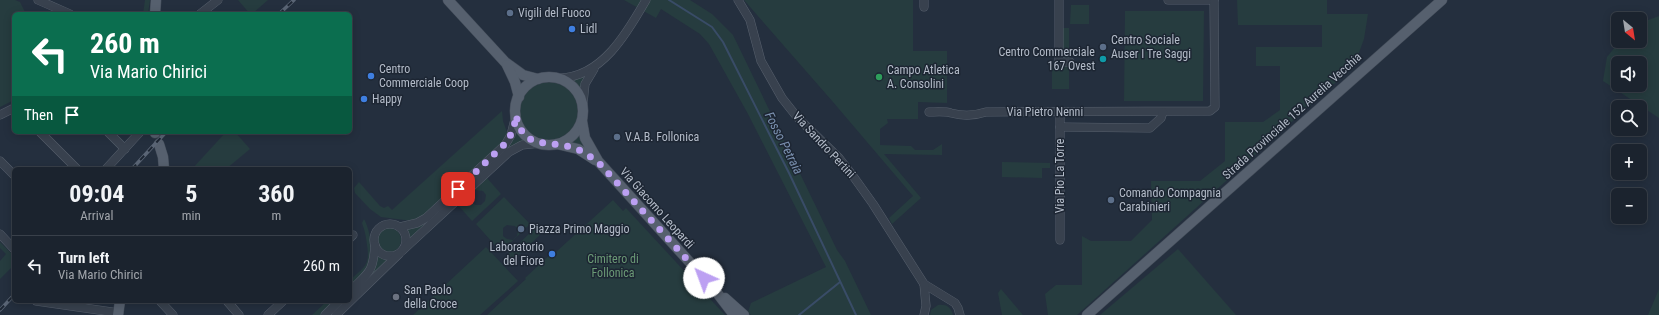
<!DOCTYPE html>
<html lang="en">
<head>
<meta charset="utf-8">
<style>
	:root { --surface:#1b232e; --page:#242b36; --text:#f1f3f6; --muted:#a0a4aa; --line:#39404a }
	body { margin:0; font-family:"Roboto Condensed",sans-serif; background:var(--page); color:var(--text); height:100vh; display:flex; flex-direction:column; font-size:15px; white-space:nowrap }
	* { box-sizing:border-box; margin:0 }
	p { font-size:13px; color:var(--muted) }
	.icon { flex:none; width:22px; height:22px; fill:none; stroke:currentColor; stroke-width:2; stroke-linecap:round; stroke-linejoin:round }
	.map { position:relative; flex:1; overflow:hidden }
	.drawer { position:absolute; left:12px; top:167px; width:340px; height:136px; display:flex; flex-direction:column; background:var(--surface); border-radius:6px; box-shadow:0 2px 10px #0003,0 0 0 1px var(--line) }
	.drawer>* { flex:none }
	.guide { position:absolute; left:12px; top:12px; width:340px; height:122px; border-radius:6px; box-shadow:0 2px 10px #0003,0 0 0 1px var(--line); background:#0b6e4f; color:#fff; overflow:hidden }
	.needle { width:26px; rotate:150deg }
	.fabs { position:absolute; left:1611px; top:12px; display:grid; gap:8px }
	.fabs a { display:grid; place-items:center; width:36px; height:36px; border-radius:6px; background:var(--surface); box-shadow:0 2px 10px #0003,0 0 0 1px var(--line); font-size:20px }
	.pin { position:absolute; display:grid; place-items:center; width:34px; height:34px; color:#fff; margin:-17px; border-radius:8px; box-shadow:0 2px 6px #0006 }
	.me { position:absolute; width:44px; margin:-22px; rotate:317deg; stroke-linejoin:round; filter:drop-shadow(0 0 3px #0008) }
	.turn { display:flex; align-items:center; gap:14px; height:84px; padding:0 12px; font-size:18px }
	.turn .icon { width:52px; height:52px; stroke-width:2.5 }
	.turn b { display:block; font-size:28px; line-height:34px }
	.then { display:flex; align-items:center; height:38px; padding:0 12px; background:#0003; gap:8px; font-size:15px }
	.eta { display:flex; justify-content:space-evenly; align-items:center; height:68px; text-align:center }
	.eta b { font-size:24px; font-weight:700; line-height:28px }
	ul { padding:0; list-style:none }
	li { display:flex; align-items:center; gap:12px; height:60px; padding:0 12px; border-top:1px solid var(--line) }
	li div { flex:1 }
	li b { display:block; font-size:15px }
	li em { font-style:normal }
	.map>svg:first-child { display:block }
	.green { fill:#263c3f; fill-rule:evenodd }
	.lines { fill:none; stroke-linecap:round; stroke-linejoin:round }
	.stream { stroke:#394c67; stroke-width:2 }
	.minor-casing { stroke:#565f6c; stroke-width:9 }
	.major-casing { stroke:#414a57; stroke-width:11 }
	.minor { stroke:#38414e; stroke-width:8 }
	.major { stroke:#56606e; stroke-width:10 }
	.rail-casing { stroke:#5a6575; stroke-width:3.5 }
	.rail { stroke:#1d2633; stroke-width:2; stroke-dasharray:6; stroke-linecap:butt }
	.route { stroke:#bca0f2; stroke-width:7; stroke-dasharray:0 12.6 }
	.service-dot { fill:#5c6f8a; stroke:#1d2633; stroke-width:1.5 }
	.shop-dot { fill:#3f7fe0; stroke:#1d2633; stroke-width:1.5 }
	.culture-dot { fill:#0f9aa8; stroke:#1d2633; stroke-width:1.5 }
	.leisure-dot { fill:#2e9e5b; stroke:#1d2633; stroke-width:1.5 }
	.worship-dot { fill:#6b7280; stroke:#1d2633; stroke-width:1.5 }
	.labels { text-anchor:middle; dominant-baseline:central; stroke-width:3; stroke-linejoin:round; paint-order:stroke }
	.poi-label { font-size:12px; fill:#b4bcc9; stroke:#1d2633; text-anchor:start }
	.street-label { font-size:12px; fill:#b4bcc9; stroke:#1d2633 }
	.park-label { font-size:12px; fill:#6b9a76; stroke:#1d2633 }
	.water-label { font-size:13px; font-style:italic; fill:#7c92b1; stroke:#1d2633 }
</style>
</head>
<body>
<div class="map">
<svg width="1659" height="315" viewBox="0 0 1659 315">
	<rect width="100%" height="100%" fill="#242f3e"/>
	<g class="green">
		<path d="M0 0H15L20 2 26 14H14V100L0 107Z"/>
		<path d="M145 0H150L148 14H143Z"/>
		<path d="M238 0H268L252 14H250Z"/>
		<path d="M624 0H690L712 14 733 35 837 250 845 261 871 315H751L748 312 751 303 826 267 748 114 709 44 700 34 661 9 656 18Z"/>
		<path d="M744 0H913V51H947V103L918 102V119H887L888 123 880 129V145L911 146 915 150H933L942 144V155L884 154 921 198 892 224 889 218 913 196 833 102Z"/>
		<path d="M1237 0H1327V14H1368L1364 39 1354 66 1077 315H1048L1045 294 1056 285H1082V236L1091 241H1131L1152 220 1151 181H1200L1225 161V122H1263L1280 110V66H1256V47H1322V25H1238Z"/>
		<path d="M1071 5H1089V24H1070Z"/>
		<path d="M1125 11H1204L1203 101H1124Z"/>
		<path d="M1659 16V118L1603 81 1607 57 1620 41H1640V23ZM1618 63H1640V85H1618Z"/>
		<rect x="1062" y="28" width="7" height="30"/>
		<rect x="1052" y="65" width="17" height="24"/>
		<path d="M588 72 581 92 570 80Z"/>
		<circle cx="549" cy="111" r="29"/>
		<path d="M502 111 503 121 508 135 505 140 425 216 412 221 381 217 370 209 355 193 354 188 359 182 380 206 384 208 388 206 392 210Z"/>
		<path d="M517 128 528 141 411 241 407 227 418 226Z"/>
		<path d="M226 132H235L250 149 226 169H192Z"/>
		<path d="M580 133 585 149 567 144Z"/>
		<path d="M1002 162 1050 163V168H1042V178L1002 177Z"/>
		<path d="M487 178 501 194 472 221 458 205ZM475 190 483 191 486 195 485 201 481 205H475L471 201V196Z"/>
		<path d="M504 197 530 224 501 252 476 224ZM507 225 515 226 518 230 517 236 513 240 507 239 503 236V228Z"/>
		<path d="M613 200 623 211 626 208 725 315H487L526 279 525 278 554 251 556 252Z"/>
		<path d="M364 219C370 229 374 255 370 266 367 272 355 282 350 287V280C365 266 370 266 367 245 366 237 365 231 362 223Z"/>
		<circle cx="389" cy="240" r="12"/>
		<path d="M534 229 540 235 511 262 506 256Z"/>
		<path d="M0 242 14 256V265L0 279V261L6 254 0 248Z"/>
		<path d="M486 247 518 281 480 315H413Z"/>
		<path d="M1178 249 1236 315H1100Z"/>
		<path d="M377 255 388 260 350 299V295Z"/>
		<path d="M1001 289 1023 315H1002L998 293Z"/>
		<path d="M1659 289V315H1648Z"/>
		<path d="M327 301H335L321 315H312Z"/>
		<path d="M938 305C946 304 951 307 953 315H930L931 310Z"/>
	</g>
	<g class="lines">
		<g class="stream">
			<path d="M669 0 712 27 723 42 789 173 856 315"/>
			<path d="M799 315 840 282"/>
		</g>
		<g class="minor-casing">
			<g id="minor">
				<path d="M38 0 70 14"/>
				<path d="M738 0 750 20 761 61 782 98 797 117 839 158 853 176 873 204 924 284 955 303 958 308 960 315"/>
				<path d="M1059 0V62H1070"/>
				<path d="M1168 0H1214"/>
				<path d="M924 7V0"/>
				<path d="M200 14 218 0"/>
				<path d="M560 78C602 77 627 33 646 0"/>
				<path d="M583 103 585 84 594 69"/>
				<path d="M929 112C935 112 945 111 951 113 962 116 974 116 986 112L1210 111 1215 107 1214 0"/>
				<path d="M1060 112V240"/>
				<path d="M0 115 14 108"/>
				<path d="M1060 127 1150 128 1161 118 1163 112"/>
				<path d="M40 132 77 169"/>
				<path d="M108 132 125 149"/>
				<path d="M0 161 14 175"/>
				<path d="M106 169 140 132"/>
				<circle cx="390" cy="240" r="16"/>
				<path d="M400 227 417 223 426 218 505 145 511 135 516 115"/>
				<path d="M0 234 14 249"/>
				<path d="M350 238 353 235"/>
				<path d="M403 250 509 152 522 145 541 143"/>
				<path d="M924 284 926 306 924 315"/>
				<path d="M350 291C369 272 373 273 375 245"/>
				<path d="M36 301 119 313"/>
				<path d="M160 301 173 315"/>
				<path d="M227 301 239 315"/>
				<path d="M268 315 283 301"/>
				<path d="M325 315 339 301"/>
				<path d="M336 315 399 254"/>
			</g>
		</g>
		<g class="major-casing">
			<g id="major">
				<path d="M448 0 505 62 523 75 538 79"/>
				<path d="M155 14 156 0"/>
				<path d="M507 65 515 82 519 97"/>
				<circle cx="549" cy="111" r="34"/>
				<path d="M582 121 585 138 598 161 714 289 734 315"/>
				<path d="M155 132V133"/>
				<path d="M159 144 163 157 164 169"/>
				<path d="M557 144 578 149 595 160"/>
				<path d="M725 298 744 315"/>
				<path d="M118 315 120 301"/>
				<path d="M1087 315 1442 0"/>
			</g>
		</g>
		<use href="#minor" class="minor"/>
		<use href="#major" class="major"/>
		<g class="rail-casing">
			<g id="rail">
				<path d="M279 14 294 0"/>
				<path d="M132 169 166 132"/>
				<path d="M0 310 14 295"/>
			</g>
		</g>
		<use href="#rail" class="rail"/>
	</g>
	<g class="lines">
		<path class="route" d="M458 189 508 141 514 127 516 115C523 150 545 140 570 147 580 149 589 156 598 162L704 278"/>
	</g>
	<g class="service-dot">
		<circle cx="510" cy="13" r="4"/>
		<circle cx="1103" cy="47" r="4"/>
		<circle cx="617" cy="137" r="4"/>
		<circle cx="1111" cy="200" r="4"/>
		<circle cx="521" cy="229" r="4"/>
	</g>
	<g class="shop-dot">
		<circle cx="572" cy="29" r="4"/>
		<circle cx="371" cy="76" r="4"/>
		<circle cx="364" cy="99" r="4"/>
		<circle cx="552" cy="254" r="4"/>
	</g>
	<circle class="culture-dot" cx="1103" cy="59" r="4"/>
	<circle class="leisure-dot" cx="879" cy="77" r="4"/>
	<circle class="worship-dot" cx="396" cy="297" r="4"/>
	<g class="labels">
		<g class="poi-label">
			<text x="518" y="13">Vigili del Fuoco</text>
			<text x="580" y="29">Lidl</text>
			<text x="1111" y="40">Centro Sociale<tspan x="1111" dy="14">Auser I Tre Saggi</tspan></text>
			<text x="1095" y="52" text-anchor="end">Centro Commerciale<tspan x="1095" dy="14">167 Ovest</tspan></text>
			<text x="379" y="69">Centro<tspan x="379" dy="14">Commerciale Coop</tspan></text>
			<text x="887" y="70">Campo Atletica<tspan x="887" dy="14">A. Consolini</tspan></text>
			<text x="372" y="99">Happy</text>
			<text x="625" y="137">V.A.B. Follonica</text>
			<text x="1119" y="193">Comando Compagnia<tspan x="1119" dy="14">Carabinieri</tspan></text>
			<text x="529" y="229">Piazza Primo Maggio</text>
			<text x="544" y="247" text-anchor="end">Laboratorio<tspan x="544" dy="14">del Fiore</tspan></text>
			<text x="404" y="290">San Paolo<tspan x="404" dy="14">della Croce</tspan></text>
		</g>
		<g class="street-label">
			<text x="1045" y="112">Via Pietro Nenni</text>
			<text transform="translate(1292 116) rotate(-42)">Strada Provinciale 152 Aurelia Vecchia</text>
			<text transform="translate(824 145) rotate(47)">Via Sandro Pertini</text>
			<text transform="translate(1060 176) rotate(-90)">Via Pio La Torre</text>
			<text transform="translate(657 208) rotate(48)">Via Giacomo Leopardi</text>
		</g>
		<g class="park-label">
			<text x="613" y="259">Cimitero di<tspan x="613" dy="14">Follonica</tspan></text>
		</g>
		<g class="water-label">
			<text transform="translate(784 143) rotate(63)">Fosso Petraia</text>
		</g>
	</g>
</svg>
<div class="fabs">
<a><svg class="needle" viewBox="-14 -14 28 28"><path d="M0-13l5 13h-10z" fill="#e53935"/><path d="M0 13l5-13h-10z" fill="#a0a4aa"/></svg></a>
<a><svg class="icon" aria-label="sound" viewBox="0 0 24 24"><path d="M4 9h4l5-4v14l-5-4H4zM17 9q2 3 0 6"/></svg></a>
<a><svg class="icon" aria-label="search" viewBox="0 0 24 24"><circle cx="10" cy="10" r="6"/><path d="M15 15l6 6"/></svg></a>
<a>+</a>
<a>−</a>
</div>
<div class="pin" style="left:458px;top:189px;background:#d93025"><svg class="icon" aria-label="arrive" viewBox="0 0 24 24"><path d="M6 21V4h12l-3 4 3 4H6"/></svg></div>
<svg class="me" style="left:704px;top:278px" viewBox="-20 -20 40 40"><circle r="19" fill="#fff"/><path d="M0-13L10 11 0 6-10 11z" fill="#bca0f2"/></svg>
<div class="guide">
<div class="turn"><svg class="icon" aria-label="left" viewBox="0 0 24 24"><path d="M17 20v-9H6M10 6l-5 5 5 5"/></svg><div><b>260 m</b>Via Mario Chirici</div></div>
<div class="then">Then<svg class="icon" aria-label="arrive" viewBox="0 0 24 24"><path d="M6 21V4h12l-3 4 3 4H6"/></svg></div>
</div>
<section class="drawer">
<div class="eta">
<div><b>09:04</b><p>Arrival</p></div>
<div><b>5</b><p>min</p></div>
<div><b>360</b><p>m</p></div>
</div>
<ul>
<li><svg class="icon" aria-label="left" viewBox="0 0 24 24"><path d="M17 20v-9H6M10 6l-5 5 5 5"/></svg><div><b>Turn left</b><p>Via Mario Chirici</p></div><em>260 m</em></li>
</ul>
</section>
</div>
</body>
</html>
